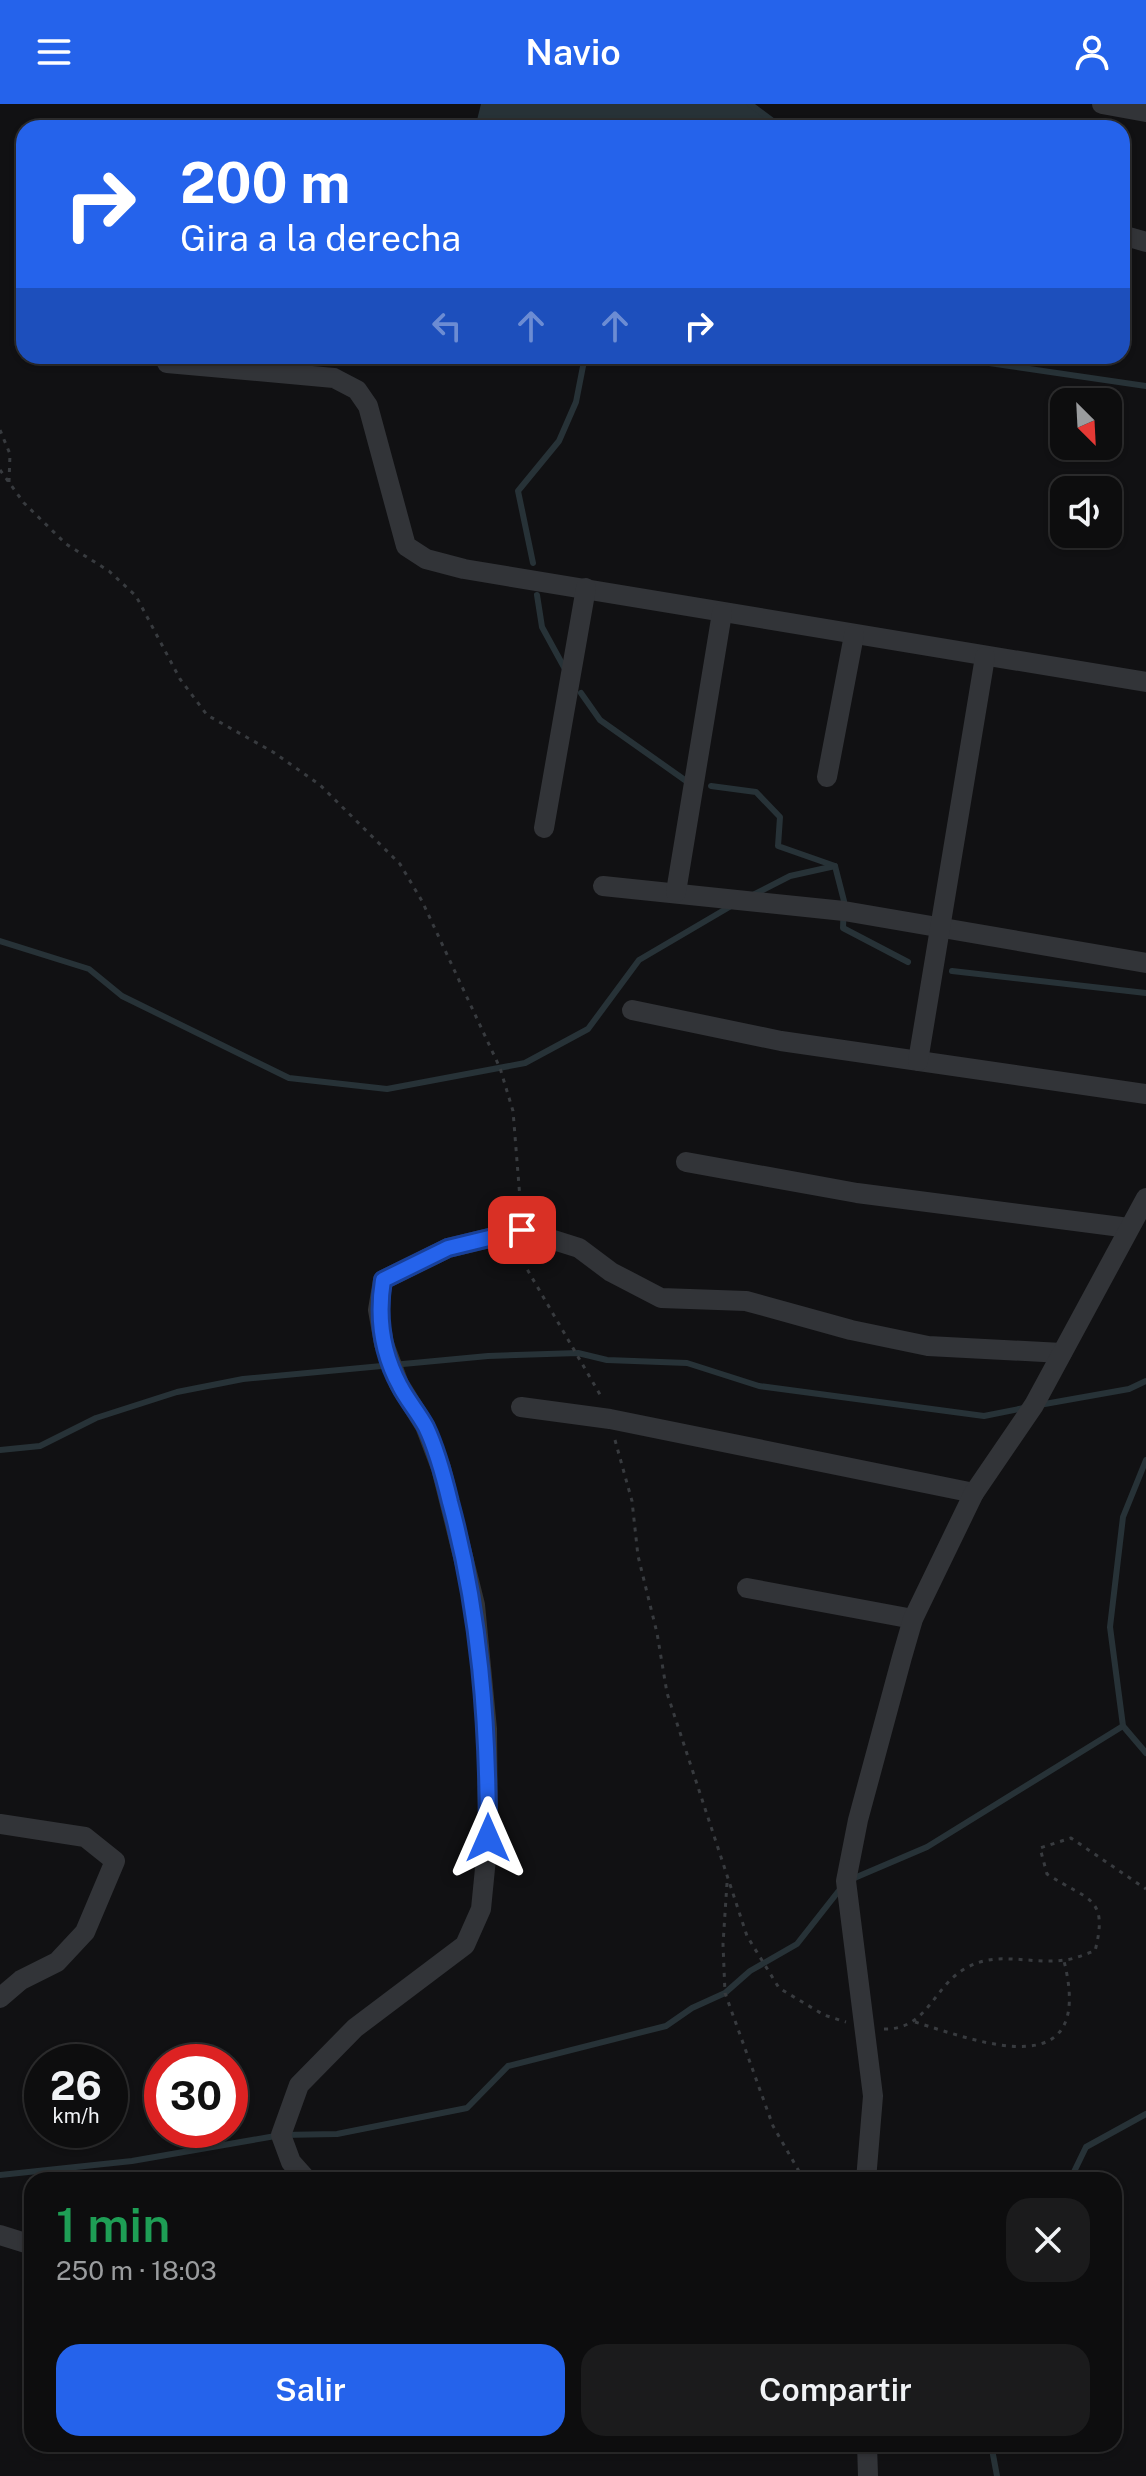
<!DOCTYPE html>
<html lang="es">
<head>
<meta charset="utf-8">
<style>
	:root { --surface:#0d0d0e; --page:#1b1b1c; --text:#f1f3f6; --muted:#9a9c9e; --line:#2d2d2e; --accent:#2563eb }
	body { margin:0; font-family:"Public Sans",sans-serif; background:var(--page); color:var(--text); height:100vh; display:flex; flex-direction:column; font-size:30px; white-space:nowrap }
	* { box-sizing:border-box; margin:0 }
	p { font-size:26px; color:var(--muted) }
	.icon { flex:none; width:44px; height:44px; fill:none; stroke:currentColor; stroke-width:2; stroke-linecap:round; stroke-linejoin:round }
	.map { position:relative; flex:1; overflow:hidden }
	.details { position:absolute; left:24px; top:2068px; width:1098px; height:280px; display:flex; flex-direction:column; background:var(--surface); border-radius:24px; box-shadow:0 2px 6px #0004,0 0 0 2px var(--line) }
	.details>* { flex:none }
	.banner { position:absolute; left:16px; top:16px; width:1114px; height:244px; border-radius:24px; box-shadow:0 2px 6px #0004,0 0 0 2px var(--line); background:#2563eb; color:#fff; overflow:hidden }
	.needle { width:52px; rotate:156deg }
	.buttons { position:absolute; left:1050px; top:284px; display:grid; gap:16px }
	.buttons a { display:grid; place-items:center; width:72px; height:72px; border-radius:16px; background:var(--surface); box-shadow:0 2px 6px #0004,0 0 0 2px var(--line); font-size:40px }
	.speed { position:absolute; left:24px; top:1940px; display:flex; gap:16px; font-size:40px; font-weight:700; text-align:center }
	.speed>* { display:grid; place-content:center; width:104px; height:104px; border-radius:50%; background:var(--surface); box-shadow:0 2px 6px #0004,0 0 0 2px var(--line); line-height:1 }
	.speed small { font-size:20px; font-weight:400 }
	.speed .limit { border:12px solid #d22; background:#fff; color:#111 }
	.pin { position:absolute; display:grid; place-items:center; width:68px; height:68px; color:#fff; margin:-34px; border-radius:16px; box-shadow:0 4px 12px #0006 }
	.me { position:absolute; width:88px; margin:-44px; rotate:0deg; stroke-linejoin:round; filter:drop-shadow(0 0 6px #0008) }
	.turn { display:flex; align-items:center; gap:28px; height:168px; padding:0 32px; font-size:36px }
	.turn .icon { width:104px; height:104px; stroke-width:2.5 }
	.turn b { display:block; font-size:56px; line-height:68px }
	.lanes { display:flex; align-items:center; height:76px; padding:0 32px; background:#0003; justify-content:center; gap:40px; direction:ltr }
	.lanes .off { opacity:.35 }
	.round { display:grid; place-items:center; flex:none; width:84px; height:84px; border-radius:24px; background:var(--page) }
	.overview { display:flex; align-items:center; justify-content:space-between; height:136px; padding:0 32px }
	h1 { font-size:48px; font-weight:600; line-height:60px; color:#1e9e55 }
	.action { display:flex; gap:16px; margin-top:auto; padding:16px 32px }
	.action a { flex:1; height:92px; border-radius:24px; background:var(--accent); color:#fff; font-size:32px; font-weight:600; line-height:92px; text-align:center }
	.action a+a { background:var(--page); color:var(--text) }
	header { display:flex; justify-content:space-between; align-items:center; height:104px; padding:0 32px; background:var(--accent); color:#fff; font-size:36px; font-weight:600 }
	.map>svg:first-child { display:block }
	.water { fill:#273237 }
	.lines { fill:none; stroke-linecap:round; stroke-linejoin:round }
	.stream { stroke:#273237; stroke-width:6 }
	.path { stroke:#383b3f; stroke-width:3; stroke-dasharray:4 6; stroke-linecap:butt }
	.minor { stroke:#323438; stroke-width:20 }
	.route-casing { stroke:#184099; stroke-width:20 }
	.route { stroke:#2563eb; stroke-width:14 }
</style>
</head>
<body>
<header><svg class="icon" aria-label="menu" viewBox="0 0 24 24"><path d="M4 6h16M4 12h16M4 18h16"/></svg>Navio<svg class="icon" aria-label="person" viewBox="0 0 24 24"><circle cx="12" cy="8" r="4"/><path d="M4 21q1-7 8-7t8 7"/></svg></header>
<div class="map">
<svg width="1146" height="2372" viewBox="0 0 1146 2372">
	<rect width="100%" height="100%" fill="#111113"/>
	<path class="water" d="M481 0H750L782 24H475Z"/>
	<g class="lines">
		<g class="stream">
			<path d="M750 0 782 24"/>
			<path d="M941 252 1146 282"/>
			<path d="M533 459 518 387 559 337 576 298 585 252"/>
			<path d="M537 491 542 523 565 565"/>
			<path d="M581 589 600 616 689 679"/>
			<path d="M711 682 756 688 780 713 778 742 835 762 844 797 843 824 908 858"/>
			<path d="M751 792 790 772 835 762"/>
			<path d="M0 837 89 865 122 892 289 974 387 985 525 959 588 925 639 856 731 802"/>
			<path d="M952 867 1146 889"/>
			<path d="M1039 1301 1129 1285 1146 1277"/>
			<path d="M0 1346 40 1342 96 1314 177 1288 243 1275 488 1252 578 1249 607 1256 687 1259 759 1282 984 1312 1024 1304"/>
			<path d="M1146 1356 1123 1413 1110 1523 1123 1622 1146 1649"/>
			<path d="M852 1775 927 1743 1123 1622"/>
			<path d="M0 2071 132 2057 281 2031 337 2030 467 2004 508 1962 666 1922 692 1904 725 1889 750 1867 797 1840 841 1784"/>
			<path d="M1070 2076 1086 2043 1146 2010"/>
			<path d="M991 2340 997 2372"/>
		</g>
		<g class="path">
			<path d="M0 326 10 350 9 378"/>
			<path d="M0 366 24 399 66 440 109 467 136 492 180 575 207 611 273 648 320 681 400 760 422 797 500 964 513 1007 521 1107"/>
			<path d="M525 1146 527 1165 602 1294"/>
			<path d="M615 1336 632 1397 638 1452 657 1529 667 1589 747 1832 779 1884 824 1911 846 1918"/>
			<path d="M727 1779 723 1840 725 1889 773 2022 804 2076"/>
			<path d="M915 1918C985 1940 1095 1981 1064 1857"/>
			<path d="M884 1925C928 1926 933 1882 966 1864 998 1846 1031 1861 1065 1856 1075 1855 1085 1850 1095 1847 1109 1792 1088 1797 1047 1770L1040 1744 1071 1734 1146 1785"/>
		</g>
		<g class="minor">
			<path d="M1102 0 1146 8"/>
			<path d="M1122 131 1146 138"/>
			<path d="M167 259 334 274 357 286 368 302 406 442 426 455 464 465 1146 578"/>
			<path d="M827 673 854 531"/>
			<path d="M544 724 586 484"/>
			<path d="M603 782 844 807 1146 859"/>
			<path d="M676 788 722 509"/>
			<path d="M632 906 781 937 1146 990"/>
			<path d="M918 957 985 553"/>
			<path d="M686 1058 857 1089 1129 1124"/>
			<path d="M521 1303 610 1315 974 1389"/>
			<path d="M747 1484 913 1515"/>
			<path d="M0 1720 85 1733 115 1757 85 1828 57 1858 21 1876 0 1894"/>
			<path d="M307 2076 291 2058 281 2031 299 1981 355 1924 465 1841 481 1805 488 1734 487 1625 475 1501 441 1364 425 1322 399 1280 384 1240 378 1206 383 1176 448 1144 522 1126 579 1144 611 1168 661 1194 746 1197 851 1226 928 1242 1062 1249"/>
			<path d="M866 2076 873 1992 846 1777 858 1716 902 1553 913 1515 974 1389 1034 1301 1146 1094"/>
			<path d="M0 2131 32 2141"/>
			<path d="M867 2340 868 2372"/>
		</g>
	</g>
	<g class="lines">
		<g class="route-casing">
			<path id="route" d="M488 1734C488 1619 480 1509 450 1398 444 1373 437 1346 426 1323 418 1308 407 1296 400 1282 382 1249 377 1213 383 1176L448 1144 522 1126"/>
		</g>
		<use href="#route" class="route"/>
	</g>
</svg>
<div class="buttons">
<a><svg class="needle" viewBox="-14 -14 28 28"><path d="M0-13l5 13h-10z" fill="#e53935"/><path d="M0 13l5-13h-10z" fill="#9a9c9e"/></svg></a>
<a><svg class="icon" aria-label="sound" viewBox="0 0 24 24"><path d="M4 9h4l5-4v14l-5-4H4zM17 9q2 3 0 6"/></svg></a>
</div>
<div class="speed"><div>26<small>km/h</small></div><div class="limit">30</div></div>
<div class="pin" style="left:522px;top:1126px;background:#d93025"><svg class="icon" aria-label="arrive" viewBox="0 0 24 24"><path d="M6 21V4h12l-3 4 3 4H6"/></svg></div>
<svg class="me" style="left:488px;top:1734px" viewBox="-20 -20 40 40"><path d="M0-17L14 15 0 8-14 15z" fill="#2563eb" stroke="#fff" stroke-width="4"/></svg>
<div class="banner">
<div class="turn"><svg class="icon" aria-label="right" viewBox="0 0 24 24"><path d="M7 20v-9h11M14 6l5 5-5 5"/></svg><div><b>200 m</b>Gira a la derecha</div></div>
<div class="lanes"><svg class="icon off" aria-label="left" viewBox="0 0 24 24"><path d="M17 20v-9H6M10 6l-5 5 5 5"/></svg><svg class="icon off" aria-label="ahead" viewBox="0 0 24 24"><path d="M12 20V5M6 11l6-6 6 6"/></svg><svg class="icon off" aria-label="ahead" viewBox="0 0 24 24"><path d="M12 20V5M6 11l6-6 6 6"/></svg><svg class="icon" aria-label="right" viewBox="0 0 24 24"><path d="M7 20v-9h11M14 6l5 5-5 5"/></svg></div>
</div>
<section class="details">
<div class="overview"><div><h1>1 min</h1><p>250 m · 18:03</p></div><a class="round"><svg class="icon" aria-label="close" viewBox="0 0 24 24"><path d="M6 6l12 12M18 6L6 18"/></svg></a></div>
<div class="action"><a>Salir</a><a>Compartir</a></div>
</section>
</div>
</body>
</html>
